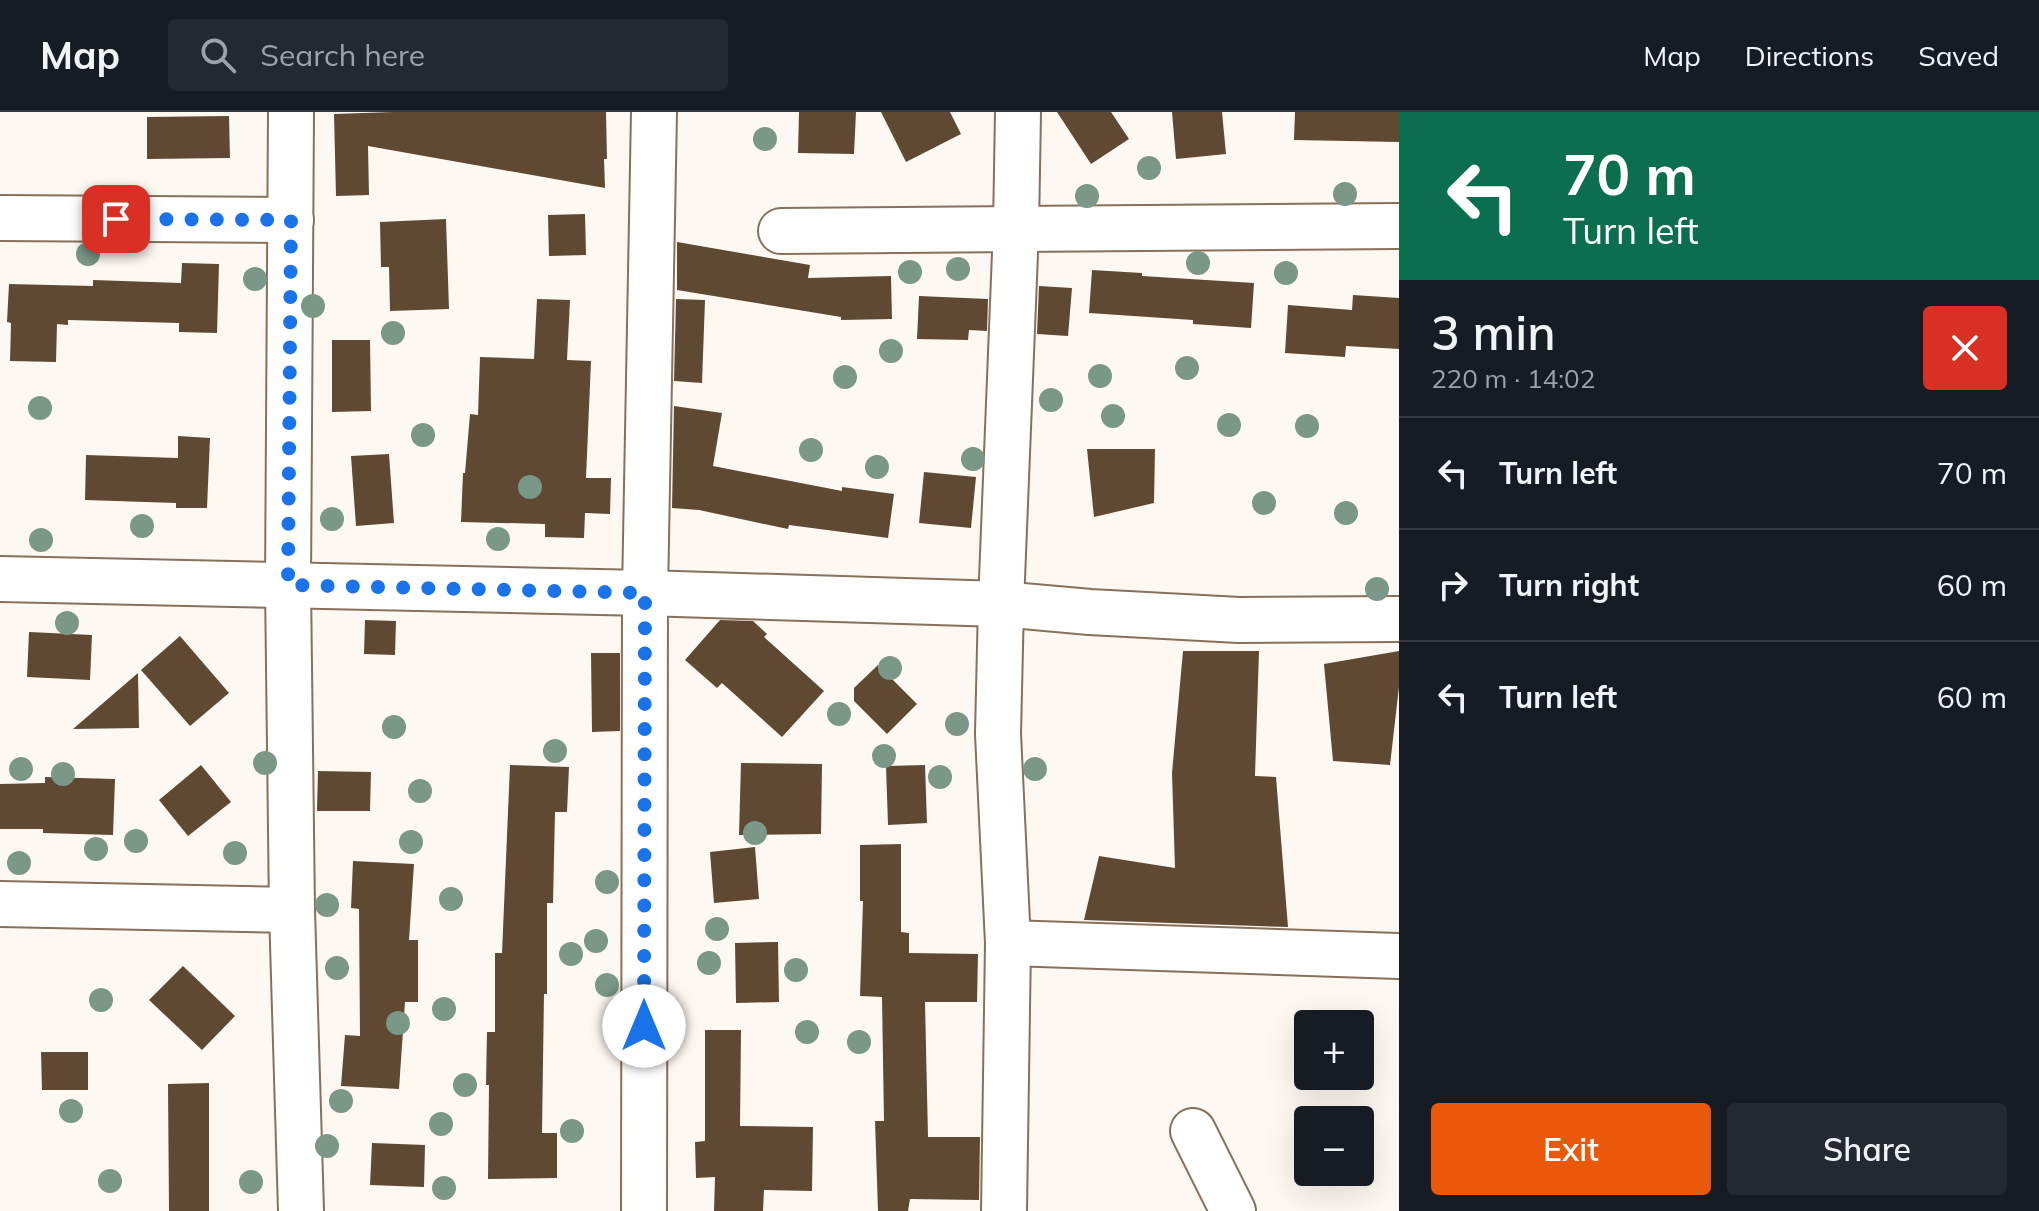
<!DOCTYPE html>
<html lang="en">
<head>
<meta charset="utf-8">
<style>
	:root { --surface:#171b24; --page:#242831; --text:#f1f3f6; --muted:#9ea1a6; --line:#363941; --accent:#ea580c }
	body { margin:0; font-family:Mulish,sans-serif; background:var(--page); color:var(--text); height:100vh; display:flex; flex-direction:column; font-size:30px; white-space:nowrap }
	* { box-sizing:border-box; margin:0 }
	p { font-size:26px; color:var(--muted) }
	.icon { flex:none; width:44px; height:44px; fill:none; stroke:currentColor; stroke-width:2; stroke-linecap:round; stroke-linejoin:round }
	.map { position:relative; flex:1; overflow:hidden }
	.side { display:flex; flex-direction:column; background:var(--surface); width:640px }
	.side>* { flex:none }
	.top-card { background:#0b6e4f; color:#fff; overflow:hidden }
	.fabs { position:absolute; left:1294px; top:898px; display:grid; gap:16px }
	.fabs a { display:grid; place-items:center; width:80px; height:80px; border-radius:8px; background:var(--surface); box-shadow:0 8px 32px #0002; font-size:40px }
	.pin { position:absolute; display:grid; place-items:center; width:68px; height:68px; color:#fff; margin:-34px; border-radius:16px; box-shadow:0 4px 12px #0006 }
	.me { position:absolute; width:88px; margin:-44px; rotate:0deg; stroke-linejoin:round; filter:drop-shadow(0 0 6px #0008) }
	.turn { display:flex; align-items:center; gap:28px; height:168px; padding:0 32px; font-size:36px }
	.turn .icon { width:104px; height:104px; stroke-width:2.5 }
	.turn b { display:block; font-size:56px; line-height:68px }
	.round { display:grid; place-items:center; flex:none; width:84px; height:84px; border-radius:8px; background:var(--page) }
	.headline { display:flex; align-items:center; justify-content:space-between; height:136px; padding:0 32px }
	h1 { font-size:48px; font-weight:600; line-height:60px }
	.primary-button { display:flex; gap:16px; margin-top:auto; padding:16px 32px }
	.primary-button a { flex:1; height:92px; border-radius:8px; background:var(--accent); color:#fff; font-size:32px; font-weight:600; line-height:92px; text-align:center }
	.primary-button a+a { background:var(--page); color:var(--text) }
	ul { padding:0; list-style:none }
	li { display:flex; align-items:center; gap:24px; height:112px; padding:0 32px; border-top:2px solid var(--line) }
	li div { flex:1 }
	li b { display:block; font-size:30px }
	li em { font-style:normal }
	header { display:flex; align-items:center; gap:48px; box-sizing:border-box; height:112px; padding:0 40px; background:var(--surface); border-bottom:2px solid var(--line) }
	header strong { font-size:38px }
	nav { display:flex; gap:44px; margin-inline-start:auto; font-size:28px }
	.search { width:560px; height:72px; background:var(--page); display:flex; align-items:center; gap:20px; box-sizing:border-box; padding:0 28px; border-radius:8px; color:var(--muted); font-size:30px }
	main { display:flex; flex:1; min-height:0 }
	.map>svg:first-child { display:block }
	.building { fill:#5f4932 }
	.lines { fill:none; stroke-linecap:round; stroke-linejoin:round }
	.minor-casing { stroke:#887059; stroke-width:48 }
	.minor { stroke:#fff; stroke-width:44 }
	.tree { fill:#7b9788 }
	.route { stroke:#1a73e8; stroke-width:14; stroke-dasharray:0 25.2 }
</style>
</head>
<body>
<header>
<strong>Map</strong>
<div class="search"><svg class="icon" aria-label="search" viewBox="0 0 24 24"><circle cx="10" cy="10" r="6"/><path d="M15 15l6 6"/></svg>Search here</div>
<nav><a>Map</a><a>Directions</a><a>Saved</a></nav>
</header>
<main>
<div class="map">
<svg width="1399" height="1099" viewBox="0 0 1399 1099">
	<rect width="100%" height="100%" fill="#fef8f3"/>
	<g class="building">
		<path d="M393 0H606L607 47H604L605 76 368 34 369 83 336 84 334 2Z"/>
		<path d="M799 0H856L854 42 798 41Z"/>
		<path d="M881 0H950L961 22 906 50Z"/>
		<path d="M1057 0H1111L1129 27 1091 52Z"/>
		<path d="M1172 0H1222L1226 42 1176 47Z"/>
		<path d="M1295 0H1399V30L1294 28Z"/>
		<path d="M229 4 230 46 147 47V5Z"/>
		<path d="M585 102 586 143 549 144 548 103Z"/>
		<path d="M446 107 449 197 390 199 389 155H381L380 110Z"/>
		<path d="M677 130 810 153 808 166 891 164 892 207 841 208V205L677 178Z"/>
		<path d="M182 151 219 152 217 221 179 220V211L68 208V213L57 212 56 250 10 249 11 211 7 210 9 172 93 174V168L181 171Z"/>
		<path d="M1092 158 1142 161V164L1254 171 1251 216 1193 212V208L1089 201Z"/>
		<path d="M1039 174 1072 176 1068 224 1037 222Z"/>
		<path d="M1353 183 1399 186V237L1346 234 1345 245 1285 241 1288 193 1352 198Z"/>
		<path d="M919 184 988 187 987 219 969 218 968 228 917 227Z"/>
		<path d="M537 187 570 188 567 248 591 249 586 366H611L610 402 585 401 584 426 545 425V412L461 410 463 361H465L470 302 478 303 480 245 534 247Z"/>
		<path d="M676 187 705 188 702 271 674 269Z"/>
		<path d="M332 228H370L371 299 332 300Z"/>
		<path d="M674 294 722 301 713 354 842 379V375L894 382 888 426 789 413 788 417 699 398 672 396Z"/>
		<path d="M178 324 210 326 207 396H176V391L85 388 86 343 178 346Z"/>
		<path d="M1087 337H1155L1154 391 1094 405Z"/>
		<path d="M389 342 394 411 356 414 351 344Z"/>
		<path d="M924 360 976 365 971 416 919 411Z"/>
		<path d="M365 508 396 509 395 543 364 542Z"/>
		<path d="M720 508 753 509 767 522 764 525 824 579 782 625 722 571 717 576 685 548Z"/>
		<path d="M29 520 92 523 90 568 27 565Z"/>
		<path d="M180 524 229 581 190 614 141 558Z"/>
		<path d="M1183 539H1259L1255 664 1276 665 1288 815 1084 808 1099 744 1175 756 1172 661Z"/>
		<path d="M1399 539V575L1390 653 1333 649 1324 552Z"/>
		<path d="M591 541H620V619L592 620Z"/>
		<path d="M878 553 917 592 887 622 854 589V576Z"/>
		<path d="M138 561 139 616 73 617Z"/>
		<path d="M741 651 822 652 821 722 739 723Z"/>
		<path d="M201 653 231 690 188 724 159 688Z"/>
		<path d="M510 653 569 655 567 700H555L553 791H547V882H544L542 1021H557V1066L488 1067 489 973H486L487 920H495V841H502Z"/>
		<path d="M925 653 927 711 888 713 886 654Z"/>
		<path d="M318 659 371 660 370 699H317Z"/>
		<path d="M45 665 115 667 113 723 43 721V717H0V672L45 671Z"/>
		<path d="M901 732V820L909 821V841L978 842 977 890H925L928 1025H980L979 1088 910 1087 908 1099H878L875 1009H884L882 885 860 884 863 789H860V733Z"/>
		<path d="M755 735 759 787 714 791 710 740Z"/>
		<path d="M353 749 414 752 409 828H418V890H405L399 977 341 974 345 923 360 924 359 797 351 796Z"/>
		<path d="M778 830 779 890 736 891 735 831Z"/>
		<path d="M183 854 235 904 202 938 149 888Z"/>
		<path d="M705 918H741L740 1014 813 1015 812 1079 764 1078 763 1099H714L715 1065 696 1066 695 1030 705 1029Z"/>
		<path d="M41 940H88V978H42Z"/>
		<path d="M209 971V1099H169L168 972Z"/>
		<path d="M372 1031 425 1033 424 1075 370 1073Z"/>
	</g>
	<g class="lines">
		<g class="minor-casing">
			<g id="minor">
				<path d="M291 0 288 473 292 798 301 1099"/>
				<path d="M0 106 291 108"/>
				<path d="M781 119 1399 114"/>
				<path d="M0 467 645 481 1001 492 1090 500 1239 508 1399 507"/>
				<path d="M0 792 292 798"/>
				<path d="M1008 831 1399 844"/>
				<path d="M1193 1019 1233 1099"/>
				<path d="M644 1099 645 481 654 0"/>
				<path d="M1004 1099 1008 831 998 622 1001 492 1016 116 1018 0"/>
			</g>
		</g>
		<use href="#minor" class="minor"/>
	</g>
	<g class="tree">
		<circle cx="765" cy="27" r="12"/>
		<circle cx="1149" cy="56" r="12"/>
		<circle cx="1345" cy="82" r="12"/>
		<circle cx="1087" cy="84" r="12"/>
		<circle cx="88" cy="142" r="12"/>
		<circle cx="1198" cy="151" r="12"/>
		<circle cx="958" cy="157" r="12"/>
		<circle cx="910" cy="160" r="12"/>
		<circle cx="1286" cy="161" r="12"/>
		<circle cx="255" cy="167" r="12"/>
		<circle cx="313" cy="194" r="12"/>
		<circle cx="393" cy="221" r="12"/>
		<circle cx="891" cy="239" r="12"/>
		<circle cx="1187" cy="256" r="12"/>
		<circle cx="1100" cy="264" r="12"/>
		<circle cx="845" cy="265" r="12"/>
		<circle cx="1051" cy="288" r="12"/>
		<circle cx="40" cy="296" r="12"/>
		<circle cx="1113" cy="304" r="12"/>
		<circle cx="1229" cy="313" r="12"/>
		<circle cx="1307" cy="314" r="12"/>
		<circle cx="423" cy="323" r="12"/>
		<circle cx="811" cy="338" r="12"/>
		<circle cx="973" cy="347" r="12"/>
		<circle cx="877" cy="355" r="12"/>
		<circle cx="530" cy="375" r="12"/>
		<circle cx="1264" cy="391" r="12"/>
		<circle cx="1346" cy="401" r="12"/>
		<circle cx="332" cy="407" r="12"/>
		<circle cx="142" cy="414" r="12"/>
		<circle cx="498" cy="427" r="12"/>
		<circle cx="41" cy="428" r="12"/>
		<circle cx="1377" cy="477" r="12"/>
		<circle cx="67" cy="511" r="12"/>
		<circle cx="890" cy="556" r="12"/>
		<circle cx="839" cy="602" r="12"/>
		<circle cx="957" cy="612" r="12"/>
		<circle cx="394" cy="615" r="12"/>
		<circle cx="555" cy="639" r="12"/>
		<circle cx="884" cy="644" r="12"/>
		<circle cx="265" cy="651" r="12"/>
		<circle cx="21" cy="657" r="12"/>
		<circle cx="1035" cy="657" r="12"/>
		<circle cx="63" cy="662" r="12"/>
		<circle cx="940" cy="665" r="12"/>
		<circle cx="420" cy="679" r="12"/>
		<circle cx="755" cy="721" r="12"/>
		<circle cx="136" cy="729" r="12"/>
		<circle cx="411" cy="730" r="12"/>
		<circle cx="96" cy="737" r="12"/>
		<circle cx="235" cy="741" r="12"/>
		<circle cx="19" cy="751" r="12"/>
		<circle cx="607" cy="770" r="12"/>
		<circle cx="451" cy="787" r="12"/>
		<circle cx="327" cy="793" r="12"/>
		<circle cx="717" cy="817" r="12"/>
		<circle cx="596" cy="829" r="12"/>
		<circle cx="571" cy="842" r="12"/>
		<circle cx="709" cy="851" r="12"/>
		<circle cx="337" cy="856" r="12"/>
		<circle cx="796" cy="858" r="12"/>
		<circle cx="607" cy="873" r="12"/>
		<circle cx="101" cy="888" r="12"/>
		<circle cx="444" cy="897" r="12"/>
		<circle cx="398" cy="911" r="12"/>
		<circle cx="807" cy="920" r="12"/>
		<circle cx="859" cy="930" r="12"/>
		<circle cx="465" cy="973" r="12"/>
		<circle cx="341" cy="989" r="12"/>
		<circle cx="71" cy="999" r="12"/>
		<circle cx="441" cy="1012" r="12"/>
		<circle cx="572" cy="1019" r="12"/>
		<circle cx="327" cy="1034" r="12"/>
		<circle cx="110" cy="1069" r="12"/>
		<circle cx="251" cy="1070" r="12"/>
		<circle cx="444" cy="1076" r="12"/>
	</g>
	<g class="lines">
		<path class="route" d="M116 107 291 108 288 473 645 481 644 914"/>
	</g>
</svg>
<div class="fabs">
<a>+</a>
<a>−</a>
</div>
<div class="pin" style="left:116px;top:107px;background:#d93025"><svg class="icon" aria-label="arrive" viewBox="0 0 24 24"><path d="M6 21V4h12l-3 4 3 4H6"/></svg></div>
<svg class="me" style="left:644px;top:914px" viewBox="-20 -20 40 40"><circle r="19" fill="#fff"/><path d="M0-13L10 11 0 6-10 11z" fill="#1a73e8"/></svg>
</div>
<section class="side">
<div class="top-card">
<div class="turn"><svg class="icon" aria-label="left" viewBox="0 0 24 24"><path d="M17 20v-9H6M10 6l-5 5 5 5"/></svg><div><b>70 m</b>Turn left</div></div>
</div>
<div class="headline"><div><h1>3 min</h1><p>220 m · 14:02</p></div><a class="round" style="background:#d93025;color:#fff"><svg class="icon" aria-label="close" viewBox="0 0 24 24"><path d="M6 6l12 12M18 6L6 18"/></svg></a></div>
<ul>
<li><svg class="icon" aria-label="left" viewBox="0 0 24 24"><path d="M17 20v-9H6M10 6l-5 5 5 5"/></svg><div><b>Turn left</b></div><em>70 m</em></li>
<li><svg class="icon" aria-label="right" viewBox="0 0 24 24"><path d="M7 20v-9h11M14 6l5 5-5 5"/></svg><div><b>Turn right</b></div><em>60 m</em></li>
<li><svg class="icon" aria-label="left" viewBox="0 0 24 24"><path d="M17 20v-9H6M10 6l-5 5 5 5"/></svg><div><b>Turn left</b></div><em>60 m</em></li>
</ul>
<div class="primary-button"><a>Exit</a><a>Share</a></div>
</section>
</main>
</body>
</html>
